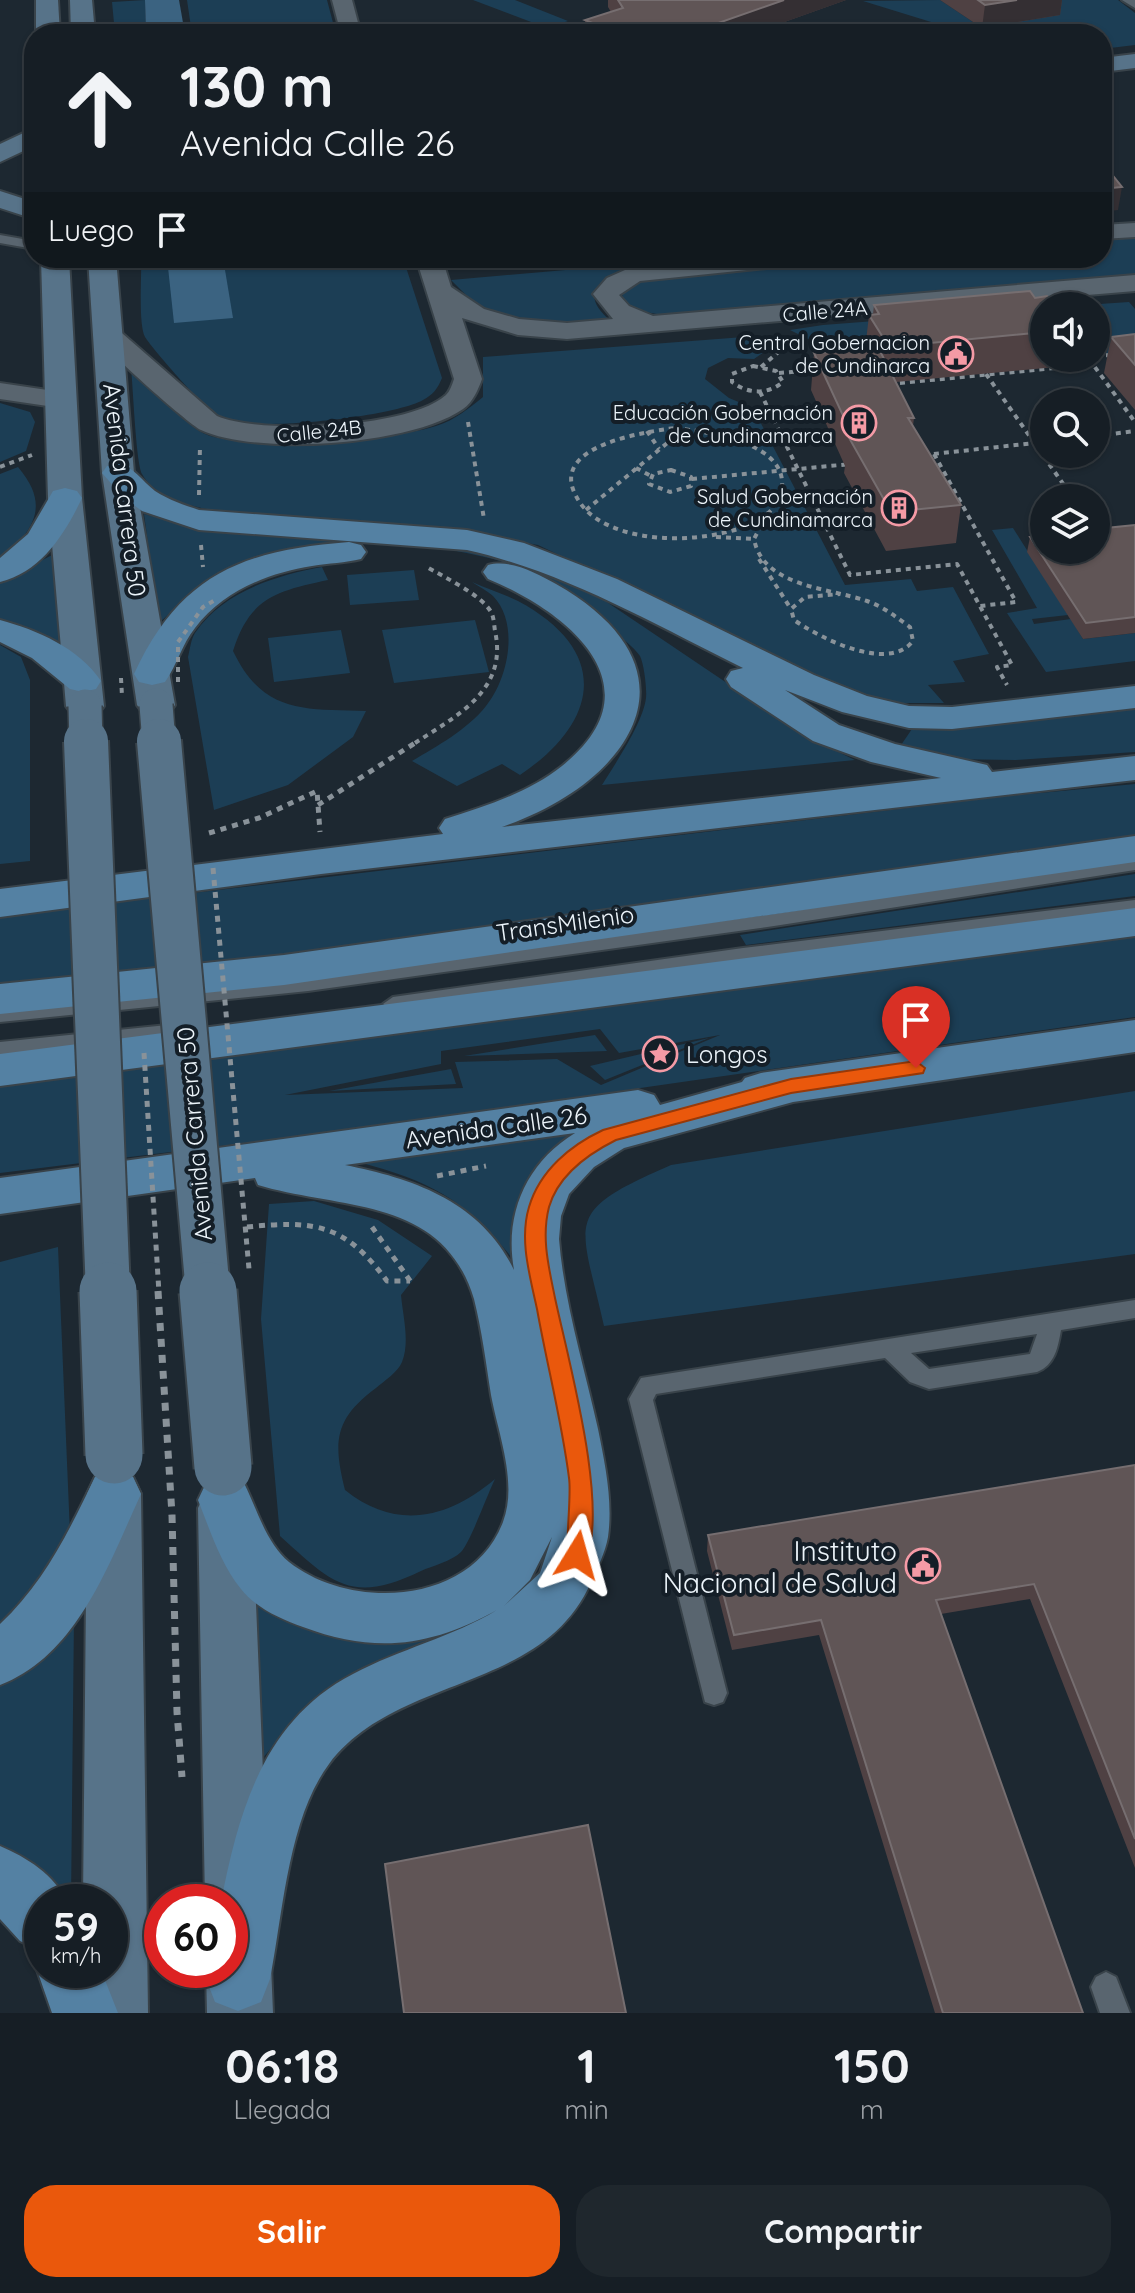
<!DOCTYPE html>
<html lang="es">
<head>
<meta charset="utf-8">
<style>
	:root { --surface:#161e25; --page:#1f272d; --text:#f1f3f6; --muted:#9ea2a7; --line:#353c42; --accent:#ea580c }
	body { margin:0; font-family:Quicksand,sans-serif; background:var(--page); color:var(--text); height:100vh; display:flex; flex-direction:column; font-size:30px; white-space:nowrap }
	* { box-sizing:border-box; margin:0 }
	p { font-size:26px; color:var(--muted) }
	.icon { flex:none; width:44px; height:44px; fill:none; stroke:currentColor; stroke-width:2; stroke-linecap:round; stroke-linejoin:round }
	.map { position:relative; height:2013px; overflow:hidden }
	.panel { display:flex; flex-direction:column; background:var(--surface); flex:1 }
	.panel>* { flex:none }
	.top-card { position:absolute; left:24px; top:24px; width:1088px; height:244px; border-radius:32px; box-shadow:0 2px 6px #0004,0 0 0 2px var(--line); background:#161e25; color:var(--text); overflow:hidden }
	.controls { position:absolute; left:1030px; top:292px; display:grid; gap:16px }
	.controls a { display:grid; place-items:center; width:80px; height:80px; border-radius:50%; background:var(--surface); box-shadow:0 2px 6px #0004,0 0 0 2px var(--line); font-size:40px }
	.speed { position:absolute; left:24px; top:1884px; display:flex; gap:16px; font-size:40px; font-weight:700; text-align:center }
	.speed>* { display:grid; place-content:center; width:104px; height:104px; border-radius:50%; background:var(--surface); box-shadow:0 2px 6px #0004,0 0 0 2px var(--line); line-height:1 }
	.speed small { font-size:20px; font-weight:400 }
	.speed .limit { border:12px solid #d22; background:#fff; color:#111 }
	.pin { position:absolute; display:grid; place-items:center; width:68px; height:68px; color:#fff; margin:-82px -34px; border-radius:50% 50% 50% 0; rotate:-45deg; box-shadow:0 0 8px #0007 }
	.pin .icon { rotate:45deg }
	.me { position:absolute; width:88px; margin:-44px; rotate:8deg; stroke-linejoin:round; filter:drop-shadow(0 0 6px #0008) }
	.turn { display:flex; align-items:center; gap:28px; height:168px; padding:0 24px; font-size:36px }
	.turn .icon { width:104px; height:104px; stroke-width:2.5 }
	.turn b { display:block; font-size:56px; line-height:68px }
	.then { display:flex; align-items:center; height:76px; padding:0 24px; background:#0003; gap:16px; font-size:30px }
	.eta { display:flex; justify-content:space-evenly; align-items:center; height:136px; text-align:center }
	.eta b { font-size:48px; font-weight:700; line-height:56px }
	.action { display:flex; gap:16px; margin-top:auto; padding:16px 24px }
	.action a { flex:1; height:92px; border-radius:32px; background:var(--accent); color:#fff; font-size:32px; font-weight:700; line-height:92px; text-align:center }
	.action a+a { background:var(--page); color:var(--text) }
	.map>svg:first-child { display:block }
	.green { fill:#1c3e55; fill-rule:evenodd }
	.water { fill:#3b6381 }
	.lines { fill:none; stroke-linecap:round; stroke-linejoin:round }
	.lane-casing { stroke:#39434a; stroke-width:4 }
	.street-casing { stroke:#39434a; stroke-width:4 }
	.secondary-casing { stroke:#39434a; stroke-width:4 }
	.primary-casing { stroke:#39434a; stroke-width:4 }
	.path-far2 { stroke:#899299; stroke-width:4; stroke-dasharray:5 5; stroke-linecap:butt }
	.path-far1 { stroke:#899299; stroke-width:5; stroke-dasharray:6 6; stroke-linecap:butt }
	.path { stroke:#899299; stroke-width:7; stroke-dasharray:8 8; stroke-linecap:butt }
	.lane { fill:#59656f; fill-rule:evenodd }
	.street { fill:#59656f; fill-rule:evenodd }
	.secondary { fill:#577389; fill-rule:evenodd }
	.primary { fill:#5481a3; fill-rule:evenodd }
	.secondary-bridge-far2-casing { stroke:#39434a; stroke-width:36; stroke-linecap:butt }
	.secondary-bridge-far1-casing { stroke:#39434a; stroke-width:48; stroke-linecap:butt }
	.secondary-bridge-casing { stroke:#39434a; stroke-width:61; stroke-linecap:butt }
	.path-bridge-far2 { stroke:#899299; stroke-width:4; stroke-dasharray:5 5; stroke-linecap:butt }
	.path-bridge-far1 { stroke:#899299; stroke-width:5; stroke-dasharray:6 6; stroke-linecap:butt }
	.path-bridge { stroke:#899299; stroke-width:7; stroke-dasharray:8 8; stroke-linecap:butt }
	.secondary-bridge-far2 { stroke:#577389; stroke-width:33 }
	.secondary-bridge-far1 { stroke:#577389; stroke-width:44 }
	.secondary-bridge { stroke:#577389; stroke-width:57 }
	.wall { fill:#4f4143 }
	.shaded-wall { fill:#342f33 }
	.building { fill:#605556; stroke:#766e70; stroke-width:2 }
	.route { fill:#ea580c; stroke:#983908; stroke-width:2 }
	.labels { text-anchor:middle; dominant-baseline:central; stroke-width:8; stroke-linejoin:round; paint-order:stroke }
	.far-street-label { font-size:20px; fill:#ecf4fa; stroke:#141e27 }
	.far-poi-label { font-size:20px; fill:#ecf4fa; stroke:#141e27; text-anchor:end }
	.street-label { font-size:24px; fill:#ecf4fa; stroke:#141e27 }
	.poi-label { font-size:24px; fill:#ecf4fa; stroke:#141e27; text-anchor:start }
	.near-poi-label { font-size:28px; fill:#ecf4fa; stroke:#141e27; text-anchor:end }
</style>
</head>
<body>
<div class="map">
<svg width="1135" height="2013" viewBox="0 0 1135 2013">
	<rect width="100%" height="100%" fill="#1d2831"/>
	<g class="green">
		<path d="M145 0 146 34H115L112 2Z"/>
		<path d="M187 0H327L336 34H192Z"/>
		<path d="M473 0H515L568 21 547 28Z"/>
		<path d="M940 0 982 28 1035 0H1118L1135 13V45L1102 49V34H970L863 1Z"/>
		<path d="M1135 237V275L668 316 640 311 621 303 623 292 635 281 890 258H1102V240Z"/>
		<path d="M141 258H403L442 378C438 388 433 395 423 400 393 417 250 433 219 418 208 412 153 350 145 337 138 324 142 275 141 258Z"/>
		<path d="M646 263C616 273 568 286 612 322H529L478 307 451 280Z"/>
		<path d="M1129 302 1135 309V352L1096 354V306H1070Z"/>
		<path d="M1044 308 865 358 856 350 814 342 790 330 823 325Z"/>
		<path d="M744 337 767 350 754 359 728 358 708 368 705 379 729 398 753 408 845 585 911 579 917 591 953 587 989 654 953 661 965 682 928 685 944 703H888L854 695 538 545 434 527 207 509C185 505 153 495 142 474 136 462 133 386 131 368 152 388 174 414 199 431 235 454 395 440 436 426 455 420 468 409 483 397V357Z"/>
		<path d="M0 403 30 412 35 422 26 451 0 462Z"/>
		<path d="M18 467C51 506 34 530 0 560V474Z"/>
		<path d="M144 514 203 530 427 545 509 557 583 586 807 737 855 760 602 785C615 764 643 723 646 698 647 689 644 664 640 656 634 647 621 638 614 631 591 608 566 585 536 573 466 545 357 533 284 551 234 563 196 588 159 623Z"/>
		<path d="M1013 528 1068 615 1032 619 1034 624 1071 619 1083 639 1135 633V661L1046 672 1007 613 1037 608 992 530Z"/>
		<path d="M54 554 62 646 20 626 0 622V582Z"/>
		<path d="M322 567 328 580C277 591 250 597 233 651 263 714 304 709 366 711L353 737 288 785 214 810 188 657C190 649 191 639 195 633 222 592 277 575 322 567Z"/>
		<path d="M414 570 419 600 350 605 347 575Z"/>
		<path d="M472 582C487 589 504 594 518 601 611 651 600 721 520 775L502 764 457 786 412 761C437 746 467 730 486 706 508 679 520 624 493 596 488 591 479 587 472 582Z"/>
		<path d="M475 620 489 672 394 683 382 630Z"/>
		<path d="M341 630 350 673 274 682 268 638Z"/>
		<path d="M0 645 21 657 30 680V861L0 864Z"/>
		<path d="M1135 709V752L1016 760 947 759 899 748 914 726H961Z"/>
		<path d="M1135 784V837L626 913 0 991V916L1008 796Z"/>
		<path d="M1135 874V896L746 945 740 935Z"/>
		<path d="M1135 935V1017L333 1132 0 1173V1084ZM600 1029 619 1053 720 1035 601 1085 557 1059 455 1062 463 1088 285 1095 441 1064V1051Z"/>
		<path d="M595 1035 607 1051 464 1056Z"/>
		<path d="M709 1038 605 1080 590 1066Z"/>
		<path d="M451 1069 456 1084 329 1091Z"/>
		<path d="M1135 1091V1254L604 1326C580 1218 561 1213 671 1165Z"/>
		<path d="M573 1133 539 1167 516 1263C469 1202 432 1181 358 1162Z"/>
		<path d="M314 1201 378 1220 432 1256 401 1295C403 1317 410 1342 402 1362 398 1372 384 1381 376 1388 334 1419 333 1442 345 1490 396 1531 448 1519 495 1479 488 1493 470 1543 461 1552 452 1561 432 1566 421 1571 351 1605 332 1583 280 1536L261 1319 269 1204Z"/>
		<path d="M58 1247 70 1534 30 1607 0 1635V1262Z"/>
		<path d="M242 1577 440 1634 535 1590 292 1724 255 1767Z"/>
		<path d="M74 1615 71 1902H53L0 1849V1685L40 1659Z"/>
	</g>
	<g class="water">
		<path d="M145 0H179L185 34H146Z"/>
		<path d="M167 258H223L233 318 174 323Z"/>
	</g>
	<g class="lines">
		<g class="lane-casing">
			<g id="lane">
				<path d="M0 235 34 241V249L0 243Z"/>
				<path d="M1135 858V870L774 926 308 991 0 1022V1008L308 977 774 914Z"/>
				<path d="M1135 900V912L743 962 393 1011 383 1004 393 997 743 948Z"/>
				<path d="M187 1023 194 1025 197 1030 194 1035 0 1056V1042Z"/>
				<path d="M1135 1300V1318L1061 1330C1058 1347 1055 1365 1037 1372L929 1389 910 1382 885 1358 656 1394 653 1400 727 1693 723 1702 714 1705 705 1702 629 1399 641 1378ZM1037 1334 1030 1354 929 1369 911 1353Z"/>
				<path d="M1106 1972 1116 1977 1130 2013H1100L1091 1987 1096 1977Z"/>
			</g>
		</g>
		<g class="street-casing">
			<g id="street">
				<path d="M332 0H352L361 34H341Z"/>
				<path d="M1122 0H1135V8Z"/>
				<path d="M1135 223V237L1102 239V225Z"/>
				<path d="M416 258H442L451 287 484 309 519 319 567 323 613 319 593 294 607 278 634 266 713 258H799L795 263 786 266 640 281 619 295 629 306 653 316 1135 275V291L567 339 518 335 462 318 482 379C478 390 473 402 463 409 412 445 257 456 201 430 187 423 102 347 93 333L97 327H115L217 416C261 435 410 428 446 395 450 391 452 385 454 379Z"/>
				<path d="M0 383 61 392 71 394 75 400 71 406 61 408 0 399Z"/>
			</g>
		</g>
		<g class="secondary-casing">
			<g id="secondary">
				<path d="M36 0H58L60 34H36Z"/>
				<path d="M70 0H92L95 34H71Z"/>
				<path d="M1135 54V68L1102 72V58Z"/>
				<path d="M34 128V146L0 162V144Z"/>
				<path d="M0 191 34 202V219L0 208Z"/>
				<path d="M41 258H69L82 498 104 706 98 714 85 717 72 714 66 706 48 498Z"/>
				<path d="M88 258H116L134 473 175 705 169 713 156 716 143 713 137 705 102 473Z"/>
				<path d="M114 1471 133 1477 141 1494 148 2013H82L83 1970H110V1902H83L87 1494 95 1477Z"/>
				<path d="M225 1484 244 1491 252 1508 273 2013H207L206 1970H230V1902H205L198 1508 206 1491Z"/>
			</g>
		</g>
		<g class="primary-casing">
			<g id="primary">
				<path d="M118 463C134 467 142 481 155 491 169 500 184 505 199 510L467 530 524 543 617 579 814 675 867 696 909 706 952 707 1135 686V708L952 729 909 728 842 712 785 690 839 725 895 744 987 765 992 772 1135 756V780L321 874 0 917V889L443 834 439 828 445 819C486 806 528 793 562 766 661 687 568 612 488 579L483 572 488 565C511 559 536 573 556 584 707 670 632 782 502 827L941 778 871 762 813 741 731 687 726 679 731 671 743 668C654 624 565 572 467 550L199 530 142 511 124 498 102 473 107 466Z"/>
				<path d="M65 488 77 491 82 498C65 534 41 572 0 582V558L28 534 53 491Z"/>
				<path d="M349 542 361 545 366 552 361 559C345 563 329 563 312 566 268 573 223 591 195 628 182 644 177 665 165 682L152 685 139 682 134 674C180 574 244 550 349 542Z"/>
				<path d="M0 620C37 630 79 648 101 681L96 689 83 692 70 689 32 658 0 642Z"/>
				<path d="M1135 836V862L284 985 0 1014V984L284 955Z"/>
				<path d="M1135 908V936L0 1086V1054Z"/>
				<path d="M1135 1020V1052L793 1102 624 1148 594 1167 569 1194 561 1216 559 1239C564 1302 584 1366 598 1429 605 1464 613 1501 608 1537 605 1553 598 1567 591 1582 543 1693 397 1674 329 1764 288 1819 283 1913 270 1979L261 2002 238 2011 215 2002 206 1979 207 1970H230V1902H221C239 1810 264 1720 353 1674 400 1649 452 1637 497 1610 430 1647 375 1654 303 1627 281 1619 256 1608 241 1589 220 1563 210 1530 198 1500L206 1483 225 1476 244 1483C257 1509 266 1543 289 1562 351 1611 472 1605 503 1522 518 1483 498 1433 491 1395 486 1363 482 1331 474 1299 443 1196 341 1210 258 1185L255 1178 0 1214V1178L638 1090 654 1095 660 1105 742 1082 745 1078 761 1073ZM575 1133C526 1163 504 1214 514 1270 481 1202 415 1179 345 1165ZM552 1537 540 1573 504 1606 530 1580Z"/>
				<path d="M114 1471 133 1477 141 1494C109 1563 78 1655 0 1685V1624C44 1583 69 1531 95 1477Z"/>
				<path d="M0 1846C26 1857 55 1875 67 1902H42V1951L20 1941 0 1919Z"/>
				<path d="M42 1957V1970H101L118 2013H52L37 1970Z"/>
			</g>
		</g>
		<g class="path-far2">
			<path d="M1096 356 1111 355"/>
			<path d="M1089 359 1135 422"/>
			<path d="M753 366 776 371 783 382C767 395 748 394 732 382V374Z"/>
			<path d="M761 367 783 348 780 344"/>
			<path d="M779 373 818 370"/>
			<path d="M986 374 1073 498"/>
			<path d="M890 384 1065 367 1091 358"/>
			<path d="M760 392 850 575 957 564 1012 665 997 667 1007 685"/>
			<path d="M468 422 484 519"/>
			<path d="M675 428C709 432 793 443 781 493 777 511 757 522 741 528 702 541 648 543 610 526 594 519 582 509 575 494 551 445 645 432 675 428Z"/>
			<path d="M647 431 659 449"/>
			<path d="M1096 436 1135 431"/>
			<path d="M934 454 1016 602 980 606"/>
			<path d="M924 455 1044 442"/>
			<path d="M0 467 32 455"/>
			<path d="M636 468 651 476"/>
			<path d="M671 470 691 477V486L670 492 649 484 653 474Z"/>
			<path d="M692 479 851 464"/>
			<path d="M199 495 200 445"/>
			<path d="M586 510 683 430"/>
			<path d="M766 516 754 539C763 587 830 588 867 601 884 607 896 617 910 627L913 641C888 673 820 638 794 620L791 609 805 597 840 594"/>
			<path d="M716 537 754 539"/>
			<path d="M201 545 203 567"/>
			<path d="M759 559 791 609"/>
			<path d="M415 743C458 715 508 690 495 631 494 625 494 617 491 612 482 595 442 576 425 566"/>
		</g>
		<g class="path-far1">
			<path d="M318 805 418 741"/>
			<path d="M209 833 259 818 317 791 320 832"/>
			<path d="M437 1176 486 1166"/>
			<path d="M247 1227C315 1220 345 1224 387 1281H410"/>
			<path d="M372 1227 411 1282"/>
		</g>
		<path class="path" d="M172 1515 177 1712 182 1777"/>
		<use href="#lane" class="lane"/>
		<use href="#street" class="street"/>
		<use href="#secondary" class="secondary"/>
		<use href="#primary" class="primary"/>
		<g class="secondary-bridge-far2-casing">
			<g id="secondary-bridge-far2">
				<path d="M156 705 159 743"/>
				<path d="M85 706 86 743"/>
			</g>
		</g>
		<g class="secondary-bridge-far1-casing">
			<g id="secondary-bridge-far1">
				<path d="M86 741 108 1293"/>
				<path d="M159 741 208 1293"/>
			</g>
		</g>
		<g class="secondary-bridge-casing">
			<g id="secondary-bridge">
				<path d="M108 1291 114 1455"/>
				<path d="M208 1291 223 1467"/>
			</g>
		</g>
		<g class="path-bridge-far2">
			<path d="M121 678 122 696"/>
			<path d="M178 682V642L203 607 217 599"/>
		</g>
		<g class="path-bridge-far1">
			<path d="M213 868 249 1269"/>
			<path d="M144 1053 159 1293"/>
		</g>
		<path class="path-bridge" d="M158 1291 172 1515"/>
		<use href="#secondary-bridge-far2" class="secondary-bridge-far2"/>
		<use href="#secondary-bridge-far1" class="secondary-bridge-far1"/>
		<use href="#secondary-bridge" class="secondary-bridge"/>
	</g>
	<g class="wall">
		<path d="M608 0H846L751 34H585V20L611 12 608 7Z"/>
		<path d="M940 0H1062L1060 15 982 28Z"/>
		<path d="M474 258H527L476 262Z"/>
		<path d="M1035 298 1044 306V358H1068L1067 366 896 382 914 418 913 426 961 505 956 543 886 551 844 473 845 466 811 390 814 353 865 350 869 315 873 314 874 305Z"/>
		<path d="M1135 334V410L1104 373 1111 337Z"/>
		<path d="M1135 525V633L1083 639 1027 552 1030 537Z"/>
		<path d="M1135 1465V1868L1030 1599 941 1614 1083 2013H935L819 1635 732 1650 707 1551 708 1535Z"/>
	</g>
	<g class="shaded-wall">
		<path d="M784 0H846L751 34H687Z"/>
		<path d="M1017 0H1062L1060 15 982 28 985 5Z"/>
		<path d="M1122 187 1118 210 1102 212V189Z"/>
	</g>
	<g class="building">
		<path d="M618 0H784L687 34H620L585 20 623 8Z"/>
		<path d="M978 0H1017L985 5Z"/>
		<path d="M1102 162 1122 187 1102 189Z"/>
		<path d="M1030 291 1035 298 1047 296 1055 306H1044V332L889 347 869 315 879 314 874 305Z"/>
		<path d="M1135 334V365L1111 337Z"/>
		<path d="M879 349 914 418H908L961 505 891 512 848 436 852 435 814 353Z"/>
		<path d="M1135 525V617L1086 623 1030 537 1044 535V550H1096V529Z"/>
		<path d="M1135 1465V1839L1034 1584 936 1600 1083 2013H943L821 1620 734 1635 708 1535Z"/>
		<path d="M588 1825 626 2013H404L385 1864Z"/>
	</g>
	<path class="route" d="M916 1061 925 1068 923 1073 791 1093 616 1140C588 1154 558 1176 549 1207 541 1238 549 1268 555 1298 568 1359 610 1509 585 1562L577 1565 569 1562C564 1553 572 1496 569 1478 562 1422 547 1365 537 1309 530 1276 519 1240 529 1207 540 1170 571 1145 603 1130L791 1079Z"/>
	<defs>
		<g id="civic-ring" transform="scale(1.8)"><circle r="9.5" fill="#141e27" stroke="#f49aa5" stroke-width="1.5"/><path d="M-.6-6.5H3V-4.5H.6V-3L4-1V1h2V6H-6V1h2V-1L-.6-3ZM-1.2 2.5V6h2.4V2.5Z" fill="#f49aa5"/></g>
		<g id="building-ring" transform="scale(1.8)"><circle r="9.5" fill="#141e27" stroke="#f49aa5" stroke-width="1.5"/><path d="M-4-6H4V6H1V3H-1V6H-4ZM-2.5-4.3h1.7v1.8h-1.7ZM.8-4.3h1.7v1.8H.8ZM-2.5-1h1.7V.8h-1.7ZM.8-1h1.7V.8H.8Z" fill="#f49aa5"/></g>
		<g id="sight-ring" transform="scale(1.8)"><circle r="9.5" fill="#141e27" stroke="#f49aa5" stroke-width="1.5"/><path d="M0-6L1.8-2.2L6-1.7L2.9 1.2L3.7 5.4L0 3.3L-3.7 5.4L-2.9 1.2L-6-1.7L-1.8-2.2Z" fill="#f49aa5"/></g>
	</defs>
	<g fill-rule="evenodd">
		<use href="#civic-ring" x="956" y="354"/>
		<use href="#building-ring" x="859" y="423"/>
		<use href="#building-ring" x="899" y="508"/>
		<use href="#sight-ring" x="660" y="1054"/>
		<use href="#civic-ring" x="923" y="1566"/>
	</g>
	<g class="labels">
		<g class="far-street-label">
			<text transform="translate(825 311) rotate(-5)">Calle 24A</text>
			<text transform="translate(319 431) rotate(-6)">Calle 24B</text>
		</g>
		<g class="far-poi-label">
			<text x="930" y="342">Central Gobernacion<tspan x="930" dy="23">de Cundinarca</tspan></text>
			<text x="833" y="412">Educación Gobernación<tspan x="833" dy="23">de Cundinamarca</tspan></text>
			<text x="873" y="496">Salud Gobernación<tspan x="873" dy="23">de Cundinamarca</tspan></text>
		</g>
		<g class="street-label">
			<text transform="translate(125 490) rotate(83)">Avenida Carrera 50</text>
			<text transform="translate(565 923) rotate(-8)">TransMilenio</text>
			<text transform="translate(496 1127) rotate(-8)">Avenida Calle 26</text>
			<text transform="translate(194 1134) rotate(-95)">Avenida Carrera 50</text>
		</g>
		<g class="poi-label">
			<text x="686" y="1054">Longos</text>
		</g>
		<g class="near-poi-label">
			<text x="897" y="1550">Instituto<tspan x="897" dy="32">Nacional de Salud</tspan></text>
		</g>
	</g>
</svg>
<div class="controls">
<a><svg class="icon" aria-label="sound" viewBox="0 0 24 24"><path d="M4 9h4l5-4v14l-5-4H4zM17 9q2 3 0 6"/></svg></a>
<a><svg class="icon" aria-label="search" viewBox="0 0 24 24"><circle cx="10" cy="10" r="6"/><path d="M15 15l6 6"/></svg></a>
<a><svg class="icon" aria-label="layers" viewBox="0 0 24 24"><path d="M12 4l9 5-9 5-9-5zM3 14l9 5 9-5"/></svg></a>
</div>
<div class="speed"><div>59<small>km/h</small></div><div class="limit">60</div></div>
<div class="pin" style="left:916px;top:1068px;background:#d93025"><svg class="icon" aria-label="arrive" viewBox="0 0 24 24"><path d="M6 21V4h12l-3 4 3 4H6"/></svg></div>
<svg class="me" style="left:577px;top:1555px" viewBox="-20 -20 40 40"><path d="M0-17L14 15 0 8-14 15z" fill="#ea580c" stroke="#fff" stroke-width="4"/></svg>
<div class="top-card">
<div class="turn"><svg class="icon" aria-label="ahead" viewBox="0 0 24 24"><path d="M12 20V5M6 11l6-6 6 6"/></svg><div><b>130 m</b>Avenida Calle 26</div></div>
<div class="then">Luego<svg class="icon" aria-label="arrive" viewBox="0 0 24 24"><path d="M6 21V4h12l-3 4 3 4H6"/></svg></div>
</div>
</div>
<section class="panel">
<div class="eta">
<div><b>06:18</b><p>Llegada</p></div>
<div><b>1</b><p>min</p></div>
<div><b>150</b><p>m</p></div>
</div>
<div class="action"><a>Salir</a><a>Compartir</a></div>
</section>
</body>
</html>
